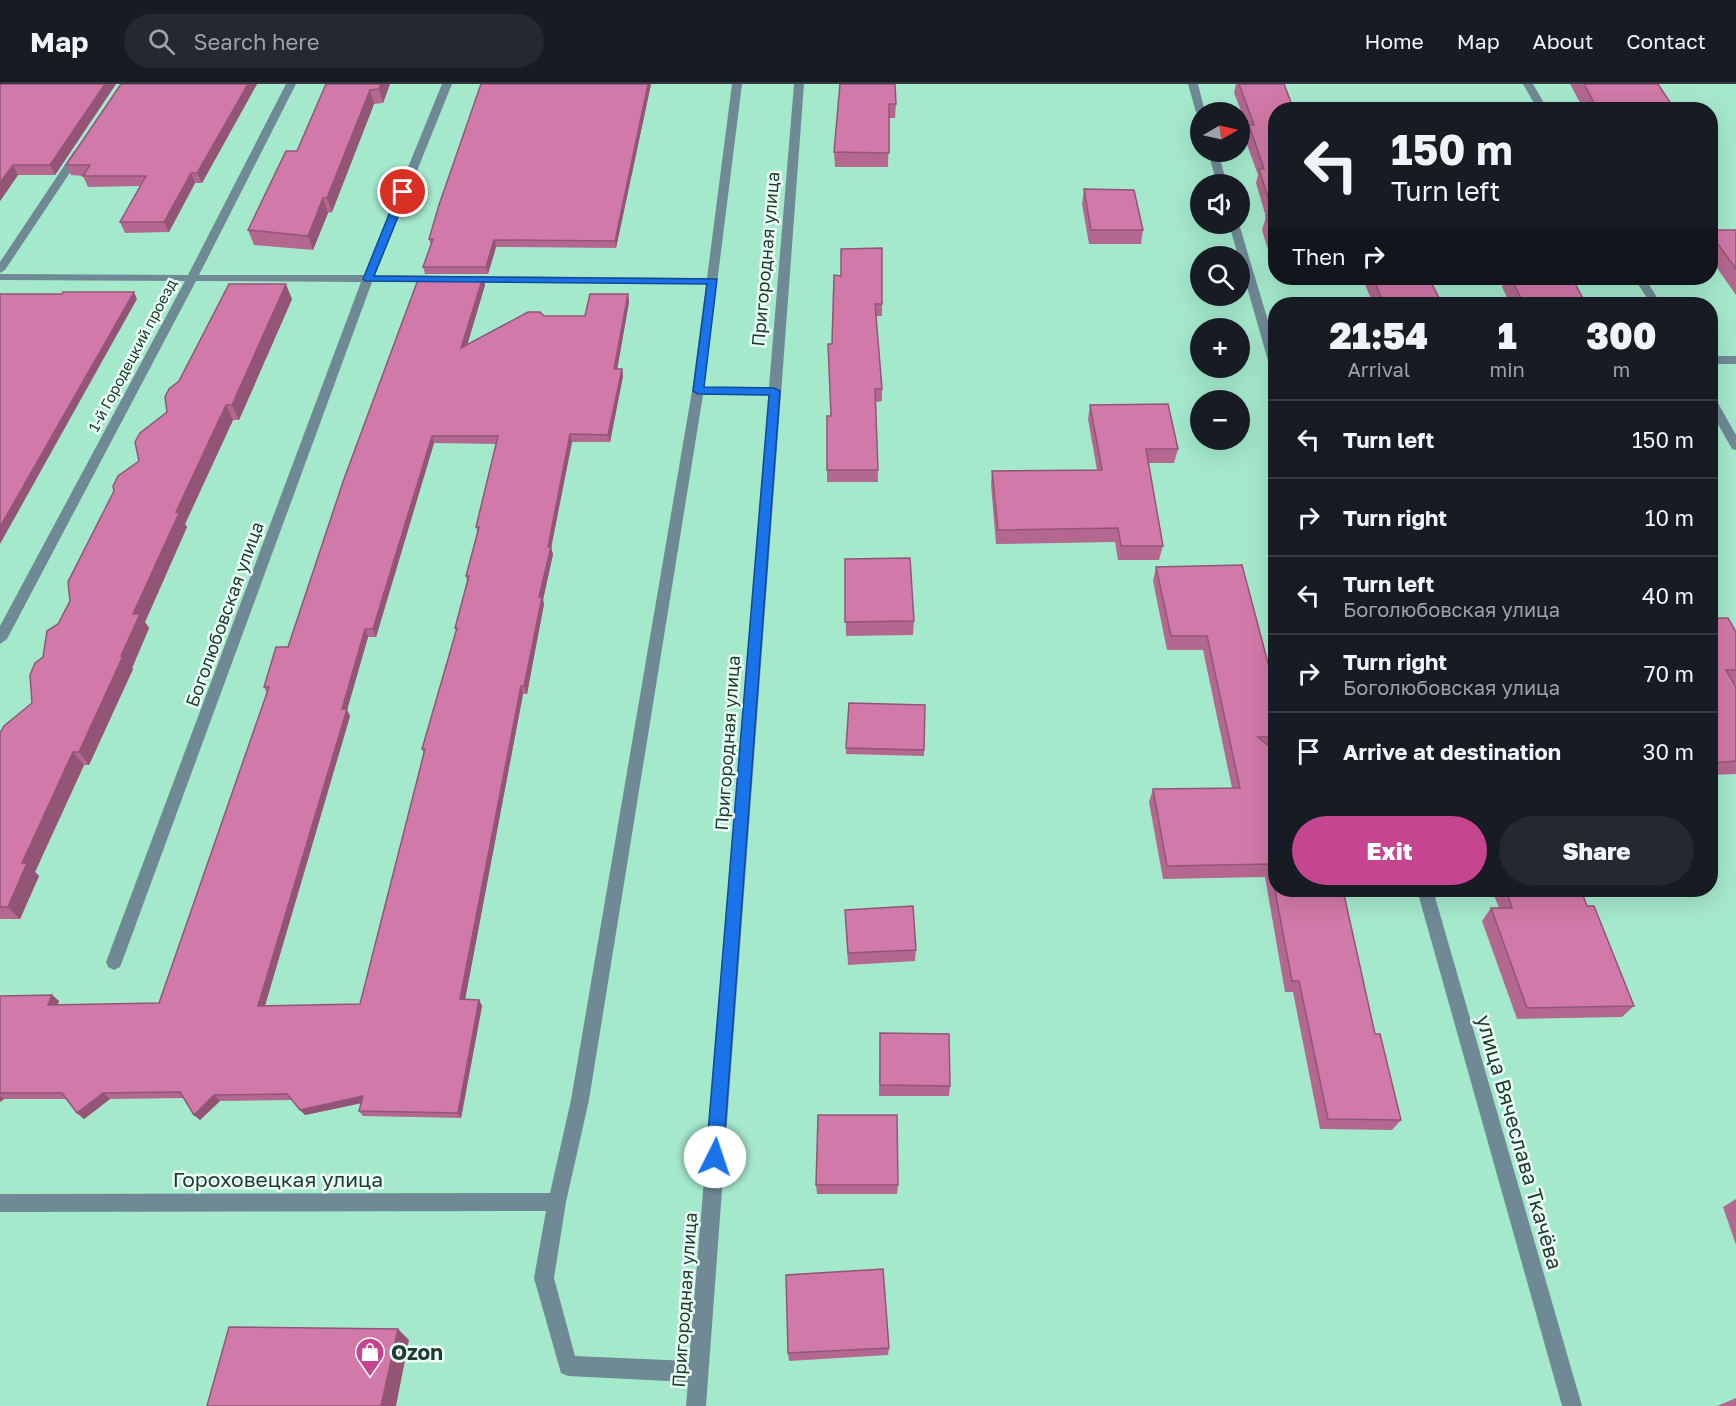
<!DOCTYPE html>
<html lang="en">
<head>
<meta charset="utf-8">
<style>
	:root { --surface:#171b24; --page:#242831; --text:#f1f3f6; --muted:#9ea1a6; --line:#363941; --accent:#c54591 }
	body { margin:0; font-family:"Golos Text",sans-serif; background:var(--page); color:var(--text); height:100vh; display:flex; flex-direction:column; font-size:22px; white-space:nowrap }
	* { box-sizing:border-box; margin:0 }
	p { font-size:20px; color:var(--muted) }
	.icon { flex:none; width:33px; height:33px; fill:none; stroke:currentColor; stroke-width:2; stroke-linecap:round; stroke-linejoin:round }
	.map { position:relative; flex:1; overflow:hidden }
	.details { position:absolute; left:1268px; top:213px; width:450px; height:600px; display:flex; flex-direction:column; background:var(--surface); border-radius:24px; box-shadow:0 6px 24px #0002 }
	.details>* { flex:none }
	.banner { position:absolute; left:1268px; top:18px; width:450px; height:183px; border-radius:24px; box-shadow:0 6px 24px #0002; background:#171b24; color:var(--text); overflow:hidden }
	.needle { width:39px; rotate:81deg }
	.controls { position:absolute; left:1190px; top:18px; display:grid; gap:12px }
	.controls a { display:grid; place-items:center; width:60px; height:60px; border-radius:50%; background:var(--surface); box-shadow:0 6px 24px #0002; font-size:30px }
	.pin { position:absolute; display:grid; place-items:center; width:51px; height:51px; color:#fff; margin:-26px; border:3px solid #fff; border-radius:50%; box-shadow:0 2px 6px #0007 }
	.me { position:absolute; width:66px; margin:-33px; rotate:4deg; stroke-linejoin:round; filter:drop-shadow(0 0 4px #0008) }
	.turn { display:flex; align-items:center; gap:21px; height:126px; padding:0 24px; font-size:27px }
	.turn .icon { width:78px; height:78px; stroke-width:2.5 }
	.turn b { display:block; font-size:42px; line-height:51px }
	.then { display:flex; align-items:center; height:57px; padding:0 24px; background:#0003; gap:12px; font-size:22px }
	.eta { display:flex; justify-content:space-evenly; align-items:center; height:102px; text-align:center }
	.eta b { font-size:36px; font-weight:800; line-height:42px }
	.cta { display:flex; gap:12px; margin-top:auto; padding:12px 24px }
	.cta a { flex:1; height:69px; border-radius:36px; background:var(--accent); color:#fff; font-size:24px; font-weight:800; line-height:69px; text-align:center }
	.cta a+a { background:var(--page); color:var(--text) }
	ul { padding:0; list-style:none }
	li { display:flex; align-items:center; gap:18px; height:78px; padding:0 24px; border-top:2px solid var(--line) }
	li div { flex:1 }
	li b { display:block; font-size:22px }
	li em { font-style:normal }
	header { display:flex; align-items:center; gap:36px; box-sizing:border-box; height:84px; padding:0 30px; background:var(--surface); border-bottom:2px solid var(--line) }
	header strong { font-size:28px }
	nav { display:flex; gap:33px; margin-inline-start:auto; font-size:21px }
	.search { width:420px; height:54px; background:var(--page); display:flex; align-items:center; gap:15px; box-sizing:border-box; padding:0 21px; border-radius:33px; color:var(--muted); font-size:22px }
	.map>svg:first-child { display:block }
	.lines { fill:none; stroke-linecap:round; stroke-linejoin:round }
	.minor { fill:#6f8995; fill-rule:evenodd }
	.wall { fill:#b46890; fill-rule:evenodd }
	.shaded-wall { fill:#925576 }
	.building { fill:#d179a8; stroke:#925576; stroke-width:1.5; fill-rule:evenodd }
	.route { fill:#1a73e8; stroke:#114b97; stroke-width:1.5 }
	.labels { text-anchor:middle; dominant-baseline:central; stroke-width:5; stroke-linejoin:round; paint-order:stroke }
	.far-street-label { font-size:15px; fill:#1f3a30; stroke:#eafef5 }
	.street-label { font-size:18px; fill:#1f3a30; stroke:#eafef5 }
	.near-street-label { font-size:21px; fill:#1f3a30; stroke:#eafef5 }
	.near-poi-label { font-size:21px; font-weight:bold; fill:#1f3a30; stroke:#eafef5; text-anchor:start }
</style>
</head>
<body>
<header>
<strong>Map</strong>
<div class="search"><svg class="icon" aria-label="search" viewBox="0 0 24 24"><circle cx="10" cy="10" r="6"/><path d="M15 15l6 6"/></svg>Search here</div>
<nav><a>Home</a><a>Map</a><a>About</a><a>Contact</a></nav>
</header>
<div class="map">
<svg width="1736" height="1322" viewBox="0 0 1736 1322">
	<rect width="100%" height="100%" fill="#a5e9cd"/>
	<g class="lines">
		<g class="minor">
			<path d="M286 0H296L199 191H364L442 0H452L375 191 437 192 443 195 437 198H372L122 878 120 883 114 886 108 883 106 878 361 198 196 197 7 555 0 560V542L185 197 0 196V190L188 191Z"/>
			<path d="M732 0H742L704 303H769L794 0H804L706 1322H686L688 1298 568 1292 561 1289 534 1194 546 1127 0 1128V1110L550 1109 571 1016 692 307 706 200 464 198 458 195 464 192 707 194ZM703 311H769L689 1277 575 1272 554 1194 566 1118 589 1016Z"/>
			<path d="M1188 0H1198L1205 28H1200V31L1196 28Z"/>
			<path d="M1523 0H1533L1548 26H1538Z"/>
			<path d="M74 67 83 69 5 186 0 189V178Z"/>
			<path d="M1208 68H1218L1227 100H1217Z"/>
			<path d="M1229 140H1239L1275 260V284L1269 280Z"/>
			<path d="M1634 194H1645L1661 220H1651Z"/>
			<rect x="1710" y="272" width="26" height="8"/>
			<path d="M1710 311 1714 312 1736 351V366L1732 365 1710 326Z"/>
			<path d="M1417 806H1433L1582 1322H1562Z"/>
		</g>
	</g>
	<g class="wall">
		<path d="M0 0H116L55 91H18L0 117Z"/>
		<path d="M257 0 202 99H195L169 148 125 149 120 138 140 102 88 103 83 92 71 91 66 81Z"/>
		<path d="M326 0H390L383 19 374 20 332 128 328 129 313 166 254 161 248 146 297 67Z"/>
		<path d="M481 0H651L616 164 496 163 488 190H425L423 183 431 161 429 155Z"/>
		<path d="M840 0 896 20 895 34H889L888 83H835L834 68Z"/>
		<path d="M1236 0H1284L1275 26V179H1272L1262 146 1266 133 1256 99 1258 91 1245 55 1248 45 1234 9Z"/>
		<path d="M1570 0H1658L1675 26H1584Z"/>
		<path d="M1084 105 1143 146 1141 160H1089L1082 120Z"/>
		<path d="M1710 146H1736V211L1710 174Z"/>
		<path d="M882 164V232H876L882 305V317L876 318 878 398H827V332H831L832 260 841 192Z"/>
		<path d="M483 193 485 201 467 261 544 232H585L628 210 629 218 617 285H622L623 292 610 358H572L551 464 553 470 543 516 544 520 533 576 527 610H523L465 915 479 916 482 922 461 1034 363 1032 359 1027 361 1019 305 1031 292 1016 220 1017 200 1036 194 1031 184 1014 110 1015 84 1035 77 1029 66 1015H4L0 1018V912L52 911 59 917 57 921 159 919 267 610 264 603 288 563ZM434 359 497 360 476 443 478 449 466 492 467 497 455 544 456 547 422 665 424 670 360 920 265 922 350 632 347 626 368 553H376Z"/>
		<path d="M1365 194H1429L1442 220H1373L1364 198Z"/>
		<path d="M1506 194H1572L1586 220H1510L1502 203Z"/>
		<path d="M292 215 239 336H233L185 440 187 443 145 538 149 544 132 584 133 585 89 681H84L35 788 39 792 20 835H0V649L32 619 43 573 58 540 139 377 167 328Z"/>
		<path d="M1090 321 1178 365 1174 379H1148L1163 462 1159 476H1118L1115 458 996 460 991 401 992 387 1097 386 1088 335Z"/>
		<path d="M845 475 914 537 913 551 846 552Z"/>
		<path d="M1156 483 1272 594H1275V666H1274L1375 950 1401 1036 1392 1046 1320 1045 1293 908H1285L1265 793 1163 795 1149 718 1153 705 1232 704 1203 566H1167L1153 497Z"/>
		<path d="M1710 534 1736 548V600H1734L1736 603V690L1710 691Z"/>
		<path d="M925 621 924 672 846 670V664Z"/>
		<path d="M1492 806H1581L1587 822 1634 922 1622 933 1517 935 1482 837 1491 824H1499Z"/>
		<path d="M845 826 916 866 915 877 848 881Z"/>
		<path d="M880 949 950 1002 949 1012H879Z"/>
		<path d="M816 1101H898L897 1110H817Z"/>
		<path d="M1736 1115V1161L1723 1123Z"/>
		<path d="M889 1264 888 1271 789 1277 788 1269Z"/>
		<path d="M1736 1314V1322H1717Z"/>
	</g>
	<g class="shaded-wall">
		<path d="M105 0H116L55 91 50 81Z"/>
		<path d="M248 0H257L202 99 197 89Z"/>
		<path d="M381 0H390L383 19 379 5Z"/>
		<path d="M648 0H651L616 164 615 157Z"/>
		<path d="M370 6 374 20 332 128 327 114Z"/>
		<path d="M13 81 18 91 0 117V99Z"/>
		<path d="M191 89 195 99 169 148 164 138Z"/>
		<path d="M323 114 328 129 313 166 308 152Z"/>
		<path d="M494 156 496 163 488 190 486 183Z"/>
		<path d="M483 193 485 201 464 272 461 264Z"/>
		<path d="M286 200 292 215 239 336 232 321Z"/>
		<path d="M134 208 137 215 0 460V443Z"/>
		<path d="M628 210 629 218 616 292 614 285Z"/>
		<path d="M622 285 623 292 610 358 608 351Z"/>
		<path d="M226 321 233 336 185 440 187 443 145 538 149 544 132 584 133 585 89 681 79 668 121 572 133 530 176 428Z"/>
		<path d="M570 350 572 358 551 464 553 470 543 516 544 520 527 610 524 602 548 463Z"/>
		<path d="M432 352 434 359 376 553 373 545Z"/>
		<path d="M365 545 368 553 347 626 350 632 263 928 258 922Z"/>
		<path d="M521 602 523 610 464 921 460 915Z"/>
		<path d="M73 668 84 681 35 788 39 792 20 835 8 823 22 779Z"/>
		<path d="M52 911 59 917 55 927 48 921Z"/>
		<path d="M479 916 482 922 461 1034 458 1029Z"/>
		<path d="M103 1009 110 1015 84 1035 77 1029Z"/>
		<path d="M214 1011 220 1017 200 1036 194 1031Z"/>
		<path d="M0 1012 4 1015 0 1018Z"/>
		<path d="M363 1012 367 1018 305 1031 300 1026Z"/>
		<path d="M398 1245 409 1256 396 1322H381Z"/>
	</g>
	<g class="building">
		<path d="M0 0H105L50 81H13L0 99Z"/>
		<path d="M121 0H248L197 89H191L164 138H120L146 92H83L90 81H66Z"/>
		<path d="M326 0H381L379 5 370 6 327 114H323L308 152 248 146 286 67H297Z"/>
		<path d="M481 0H648L615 157 494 156 486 183H423L433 155H429L439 121Z"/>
		<path d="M840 0H895L896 20H889V69L834 68Z"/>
		<path d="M1239 0H1284L1294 26H1275V160L1266 132H1274L1259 85H1264L1249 41H1254Z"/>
		<path d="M1584 0H1658L1675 26H1598Z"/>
		<path d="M1084 105 1134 106 1143 146H1091Z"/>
		<path d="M1710 146H1736V185L1710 149Z"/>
		<path d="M882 164V220H875L882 305H875L878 386H827V332H831L828 260H832L834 191 841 192V165Z"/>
		<path d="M419 193H483L461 264 528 228H540L544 232H585L590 210H628L614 285H622L608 351 570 350 548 463H551L539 513H542L531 568 524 602H521L460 915 479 916 458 1029 359 1027 363 1012 300 1026 287 1010 214 1011 194 1031 180 1008 103 1009 77 1029 62 1009H0V912L52 911 48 921 159 919 269 603H264L276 563H288L344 395ZM432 352H498L476 443H479L466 492H469L455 544H457L422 665H425L360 920 258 922 347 625H342L365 545H373Z"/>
		<path d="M1373 194H1429L1442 220H1384Z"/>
		<path d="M1511 194H1572L1586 220H1524Z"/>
		<path d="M229 200H286L232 321H226L176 428 179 429 133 530H140L121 572H123L79 668H73L22 779H27L8 823H0V649L4 642 32 619 30 591 35 579 43 573 47 547 58 540 70 517 68 498 114 407 113 402 118 392 139 377 135 358 140 349 167 328 165 313 169 305 179 297Z"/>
		<path d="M63 208H134L0 443V210H62Z"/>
		<path d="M1168 320 1178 365H1146L1163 462H1121L1118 444 998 446 992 387 1102 386 1090 321Z"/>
		<path d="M910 474 914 537 845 538V475Z"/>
		<path d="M1242 481 1272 594H1275V653H1258L1275 667V806H1343L1375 950H1380L1401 1036 1328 1035 1299 897H1292L1270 780 1167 782 1153 705 1240 704 1207 552H1171L1156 483Z"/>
		<path d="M1710 534H1728L1736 548V586H1726L1736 603V677L1710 679Z"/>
		<path d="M849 619 925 621 924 666 846 664Z"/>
		<path d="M1506 806H1581L1587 822H1594L1634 922 1527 924 1491 824H1512Z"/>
		<path d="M913 822 916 866 848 869 845 826Z"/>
		<path d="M880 949 949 950 950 1002 880 1001Z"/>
		<path d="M818 1031H897L898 1101H816Z"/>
		<path d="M883 1185 889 1264 788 1269 786 1191Z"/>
		<path d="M229 1243 398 1245 381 1322H207Z"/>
	</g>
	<path class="route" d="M403 105 408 108 374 192 717 195 704 303 774 304 780 307 723 1073 721 1079 715 1081 709 1079 706 1073 769 311 698 310 693 307 707 200 365 197 363 195 398 108Z"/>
	<defs>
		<g id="shop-pin" transform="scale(1.5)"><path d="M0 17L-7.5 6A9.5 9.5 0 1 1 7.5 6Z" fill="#c54591" stroke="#eafef5"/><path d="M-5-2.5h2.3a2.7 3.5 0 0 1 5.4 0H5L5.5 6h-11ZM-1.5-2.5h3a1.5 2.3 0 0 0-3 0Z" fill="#fff"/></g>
	</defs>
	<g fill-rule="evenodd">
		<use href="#shop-pin" x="370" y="1268"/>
	</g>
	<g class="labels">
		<g class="far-street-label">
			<text transform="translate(132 271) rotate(-62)">1-й Городецкий проезд</text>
		</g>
		<g class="street-label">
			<text transform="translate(765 175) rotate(-85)">Пригородная улица</text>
			<text transform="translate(224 530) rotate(-70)">Боголюбовская улица</text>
			<text transform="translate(727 659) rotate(-86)">Пригородная улица</text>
			<text transform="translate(684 1216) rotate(-86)">Пригородная улица</text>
		</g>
		<g class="near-street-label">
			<text transform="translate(1520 1058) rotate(74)">улица Вячеслава Ткачёва</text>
			<text x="278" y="1095">Гороховецкая улица</text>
		</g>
		<g class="near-poi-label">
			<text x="391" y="1268">Ozon</text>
		</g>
	</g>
</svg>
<div class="controls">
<a><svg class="needle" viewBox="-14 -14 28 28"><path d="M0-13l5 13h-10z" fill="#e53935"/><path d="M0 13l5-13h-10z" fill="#9ea1a6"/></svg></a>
<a><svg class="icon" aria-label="sound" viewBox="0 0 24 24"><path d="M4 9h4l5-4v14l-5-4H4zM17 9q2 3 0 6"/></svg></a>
<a><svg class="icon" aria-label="search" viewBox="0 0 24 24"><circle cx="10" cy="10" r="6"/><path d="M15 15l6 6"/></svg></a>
<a>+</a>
<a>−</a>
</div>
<div class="pin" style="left:403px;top:108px;background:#d93025"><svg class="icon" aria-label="arrive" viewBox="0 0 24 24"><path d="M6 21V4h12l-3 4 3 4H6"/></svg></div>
<svg class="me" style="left:715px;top:1073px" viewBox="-20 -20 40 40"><circle r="19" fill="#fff"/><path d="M0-13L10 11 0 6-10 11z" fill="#1a73e8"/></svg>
<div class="banner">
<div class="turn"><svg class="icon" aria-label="left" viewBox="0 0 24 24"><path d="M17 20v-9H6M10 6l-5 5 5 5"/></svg><div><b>150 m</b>Turn left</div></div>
<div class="then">Then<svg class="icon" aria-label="right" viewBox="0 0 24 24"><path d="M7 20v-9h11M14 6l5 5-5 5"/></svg></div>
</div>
<section class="details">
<div class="eta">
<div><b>21:54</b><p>Arrival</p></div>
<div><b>1</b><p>min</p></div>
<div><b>300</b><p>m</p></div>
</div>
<ul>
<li><svg class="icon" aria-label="left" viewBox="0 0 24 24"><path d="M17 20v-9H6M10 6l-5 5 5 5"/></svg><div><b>Turn left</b></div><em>150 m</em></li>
<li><svg class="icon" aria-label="right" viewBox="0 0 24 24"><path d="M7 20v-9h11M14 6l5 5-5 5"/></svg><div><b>Turn right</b></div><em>10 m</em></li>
<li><svg class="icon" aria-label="left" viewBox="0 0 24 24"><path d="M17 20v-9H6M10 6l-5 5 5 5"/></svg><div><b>Turn left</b><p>Боголюбовская улица</p></div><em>40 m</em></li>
<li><svg class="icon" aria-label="right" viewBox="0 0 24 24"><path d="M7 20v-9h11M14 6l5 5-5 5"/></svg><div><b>Turn right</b><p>Боголюбовская улица</p></div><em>70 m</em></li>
<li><svg class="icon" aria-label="arrive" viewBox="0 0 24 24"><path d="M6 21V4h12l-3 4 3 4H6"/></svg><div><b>Arrive at destination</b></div><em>30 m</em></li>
</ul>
<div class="cta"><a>Exit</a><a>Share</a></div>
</section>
</div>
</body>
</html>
